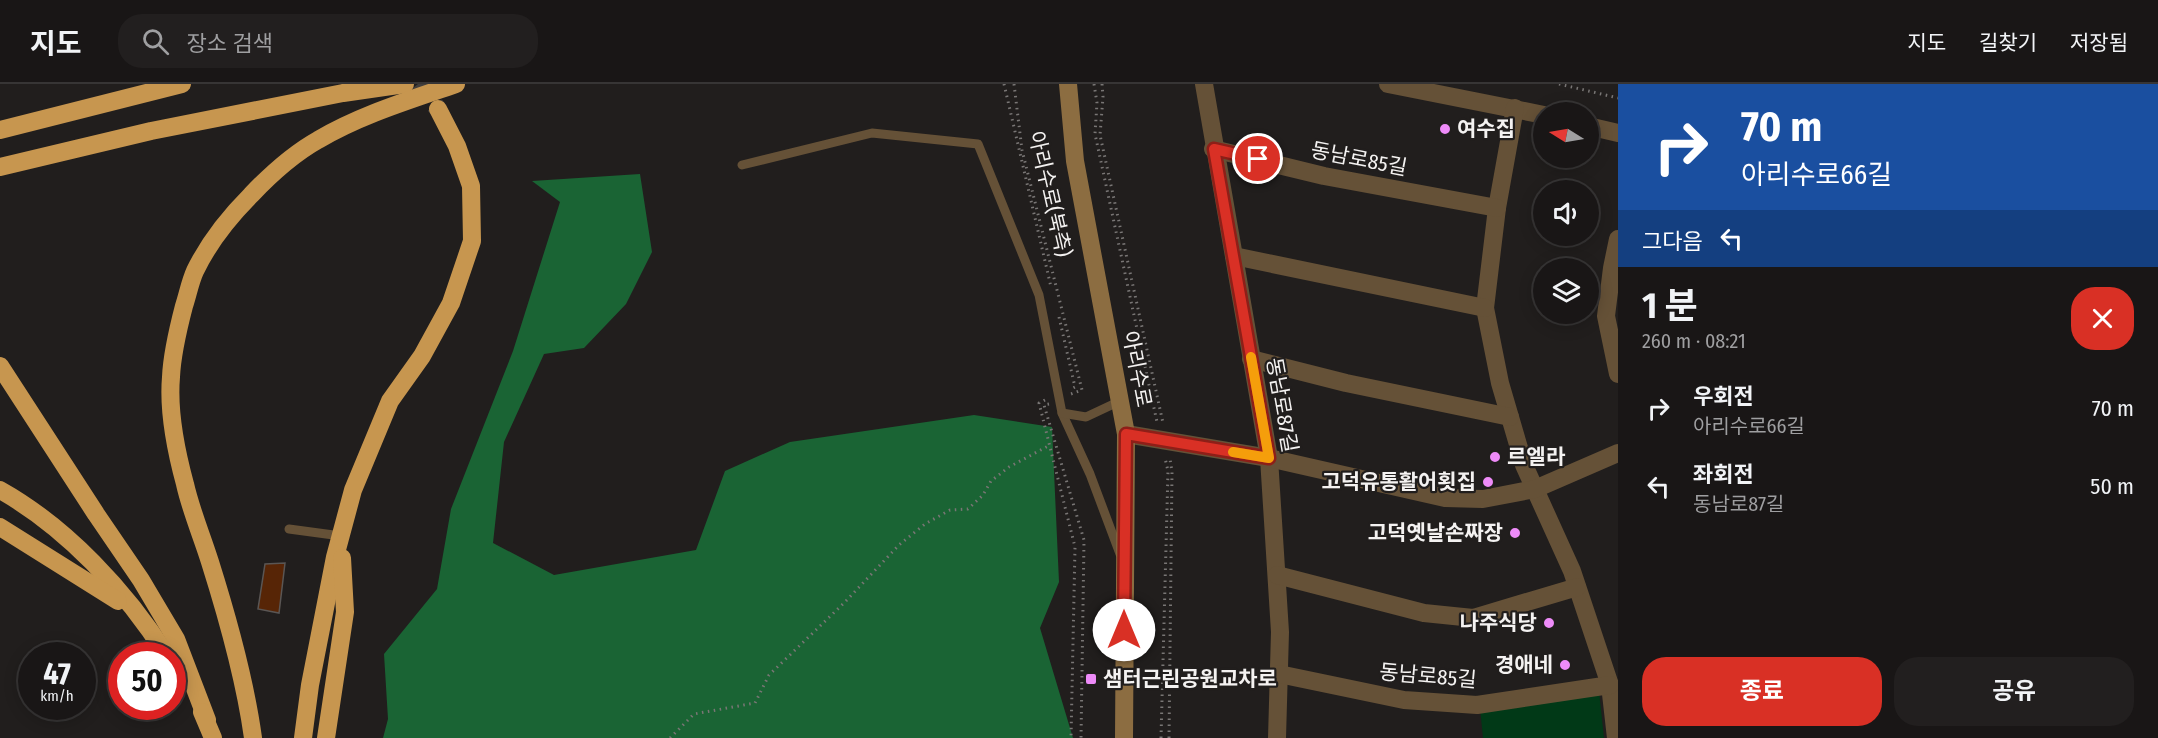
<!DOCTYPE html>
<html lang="ko">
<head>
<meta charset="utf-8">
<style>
	:root { --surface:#191616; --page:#221f1f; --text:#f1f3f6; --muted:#9f9fa1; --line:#373535; --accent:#d93025 }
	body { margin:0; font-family:"Fira Sans Condensed","Noto Sans KR",sans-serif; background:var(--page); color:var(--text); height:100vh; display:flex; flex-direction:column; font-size:22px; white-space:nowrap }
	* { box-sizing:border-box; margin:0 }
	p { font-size:20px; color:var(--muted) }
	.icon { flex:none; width:33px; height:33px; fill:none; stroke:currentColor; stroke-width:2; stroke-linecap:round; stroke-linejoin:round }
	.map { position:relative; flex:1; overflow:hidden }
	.sheet { display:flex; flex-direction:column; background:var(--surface); width:540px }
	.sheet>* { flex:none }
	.banner { background:#1a4fa0; color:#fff; overflow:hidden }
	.needle { width:39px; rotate:281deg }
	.controls { position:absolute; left:1533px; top:18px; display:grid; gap:12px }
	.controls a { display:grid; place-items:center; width:66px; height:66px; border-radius:50%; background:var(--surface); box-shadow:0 3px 15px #0003,0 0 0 2px var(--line); font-size:30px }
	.speed { position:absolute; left:18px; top:558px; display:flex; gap:12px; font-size:30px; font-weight:700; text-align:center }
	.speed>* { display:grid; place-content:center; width:78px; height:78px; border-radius:50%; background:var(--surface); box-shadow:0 3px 15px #0003,0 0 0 2px var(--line); line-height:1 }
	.speed small { font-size:15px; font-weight:400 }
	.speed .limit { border:9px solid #d22; background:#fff; color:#111 }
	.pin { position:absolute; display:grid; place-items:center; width:51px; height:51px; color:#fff; margin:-26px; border:3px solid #fff; border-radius:50%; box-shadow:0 2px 6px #0007 }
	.me { position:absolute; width:66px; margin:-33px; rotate:0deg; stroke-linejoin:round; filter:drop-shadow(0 0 4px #0008) }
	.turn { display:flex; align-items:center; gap:21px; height:126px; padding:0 24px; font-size:27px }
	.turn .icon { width:78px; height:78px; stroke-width:2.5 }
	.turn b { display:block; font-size:42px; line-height:51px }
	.then { display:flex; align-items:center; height:57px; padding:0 24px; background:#0003; gap:12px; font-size:22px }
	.round { display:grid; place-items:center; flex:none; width:63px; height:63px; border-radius:24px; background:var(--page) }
	.overview { display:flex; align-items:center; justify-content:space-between; height:102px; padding:0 24px }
	h1 { font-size:36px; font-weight:700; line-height:45px }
	.action { display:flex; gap:12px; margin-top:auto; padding:12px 24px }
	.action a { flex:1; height:69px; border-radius:24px; background:var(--accent); color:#fff; font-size:24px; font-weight:700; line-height:69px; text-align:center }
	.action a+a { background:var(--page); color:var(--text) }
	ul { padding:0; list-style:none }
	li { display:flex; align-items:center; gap:18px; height:78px; padding:0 24px }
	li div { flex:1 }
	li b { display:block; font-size:22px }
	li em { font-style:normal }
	header { display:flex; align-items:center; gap:36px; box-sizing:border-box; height:84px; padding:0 30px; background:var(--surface); border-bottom:2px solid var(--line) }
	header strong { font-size:28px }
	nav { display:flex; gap:33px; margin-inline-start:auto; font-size:21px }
	.search { width:420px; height:54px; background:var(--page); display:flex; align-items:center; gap:15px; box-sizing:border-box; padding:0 21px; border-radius:24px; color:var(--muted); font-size:22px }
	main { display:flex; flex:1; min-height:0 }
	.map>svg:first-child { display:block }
	.green { fill:#013917 }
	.forest { fill:#1a6434 }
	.building { fill:#572506; stroke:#5a5654; stroke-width:1.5 }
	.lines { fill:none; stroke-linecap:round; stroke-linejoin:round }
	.motorway-tunnel { stroke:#413e3d; stroke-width:18; stroke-dasharray:18 9; stroke-linecap:butt }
	.path { stroke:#797675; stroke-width:3; stroke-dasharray:1.5 4.5; stroke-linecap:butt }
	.service { stroke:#655137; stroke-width:9 }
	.minor { stroke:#655137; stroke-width:18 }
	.secondary { stroke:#8c6d41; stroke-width:18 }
	.motorway { stroke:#c7964f; stroke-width:18 }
	.route-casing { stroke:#8d1f18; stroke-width:15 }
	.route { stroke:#d93025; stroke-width:10 }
	.slow { stroke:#f59e0b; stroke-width:10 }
	.poi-dot { fill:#ee8bf8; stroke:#211e1d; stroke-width:2 }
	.labels { text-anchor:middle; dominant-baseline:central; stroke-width:4.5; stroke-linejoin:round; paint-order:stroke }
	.poi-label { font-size:21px; font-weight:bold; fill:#f4f2f1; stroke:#211e1d; text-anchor:end }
	.street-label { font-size:21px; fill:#f4f2f1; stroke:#211e1d }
</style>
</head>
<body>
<header>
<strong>지도</strong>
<div class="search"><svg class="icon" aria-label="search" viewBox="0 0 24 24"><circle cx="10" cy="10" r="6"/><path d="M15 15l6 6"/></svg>장소 검색</div>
<nav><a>지도</a><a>길찾기</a><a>저장됨</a></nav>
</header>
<main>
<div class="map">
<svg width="1618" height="654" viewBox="0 0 1618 654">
	<rect width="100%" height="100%" fill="#211e1d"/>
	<path class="green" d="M1599 607 1604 654H1483L1480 624Z"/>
	<path class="forest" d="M640 90 652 168 626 220 584 264 544 270 504 358 493 459 554 491 696 466 725 387 790 358 974 331 1052 343 1059 498 1040 544 1073 654H383L388 635 384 570 437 505 451 425 513 267 560 118 532 97Z"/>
	<path class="building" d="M285 479 279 529 258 525 265 480Z"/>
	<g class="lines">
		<path class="motorway-tunnel" d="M418 0 438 25"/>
		<g class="path">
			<path d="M1004 0 1051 203"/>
			<path d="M1014 0 1022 66 1082 306 1071 310"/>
			<path d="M1094 0 1097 19 1095 50 1157 338"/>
			<path d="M1102 0 1103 13 1100 51 1163 339"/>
			<path d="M1559 0 1618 14"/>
			<path d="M1059 233 1075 303 1071 305"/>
			<path d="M1045 316 1039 319 1075 463 1071 654"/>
			<path d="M1049 320 1044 321 1084 456 1081 654"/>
			<path d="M670 654 694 630 755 619 769 591 844 519 899 461 925 440 950 426 968 425 983 411 991 397 1009 383 1050 361"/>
			<path d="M1161 654 1168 387 1165 374"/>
			<path d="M1169 654 1172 388 1170 375"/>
		</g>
		<g class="service">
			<path d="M742 81 872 49 978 60 1039 211 1062 329 1090 390 1120 470"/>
			<path d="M1062 329 1086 333 1120 317"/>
			<path d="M289 445 341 452"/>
		</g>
		<g class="minor">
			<path d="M1204 0 1269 374 1280 548 1277 654"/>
			<path d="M1388 0 1544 31"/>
			<path d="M1515 24 1497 124 1485 224 1500 299 1524 381 1572 487 1610 601 1616 654"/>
			<path d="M1588 42 1618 49"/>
			<path d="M1213 65 1324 92 1497 124"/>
			<path d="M1618 155 1612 184 1606 232 1618 290"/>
			<path d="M1234 172 1485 224"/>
			<path d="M1251 275 1346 299 1510 333"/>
			<path d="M1126 350 1269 374 1445 414 1483 415 1535 405 1618 369"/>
			<path d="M1277 491 1424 529 1473 534 1577 503"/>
			<path d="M1279 590 1404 616 1477 621 1610 601"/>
		</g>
		<path class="secondary" d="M1068 0 1075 77 1126 350 1124 654"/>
		<g class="motorway">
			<path d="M0 46 182 0"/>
			<path d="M0 83 151 47 343 9 405 0"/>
			<path d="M0 282 96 430 141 496 176 555 207 636"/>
			<path d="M0 406C66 443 126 507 167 572"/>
			<path d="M0 443 118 517"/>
			<path d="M202 628 213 654"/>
			<path d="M253 654C245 595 228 535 210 478 202 452 191 427 185 400 176 367 168 328 171 293 172 269 178 245 184 222 188 210 190 198 195 187 209 158 229 133 251 111 271 90 293 70 318 56 360 31 410 16 456 0"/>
			<path d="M303 654 310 601 335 473 353 406 390 317 422 272 451 219 472 157 471 102 457 62 438 25"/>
			<path d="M326 654 345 528 342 474"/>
		</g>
	</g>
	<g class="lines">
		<g class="route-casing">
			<path id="route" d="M1124 546 1126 350 1269 374 1214 65 1258 75"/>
		</g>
		<use href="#route" class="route"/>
		<path class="slow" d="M1233 368 1269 374 1251 273"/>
	</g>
	<g class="poi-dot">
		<circle cx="1445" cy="45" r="6"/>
		<circle cx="1495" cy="373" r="6"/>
		<circle cx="1488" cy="398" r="6"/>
		<circle cx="1515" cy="449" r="6"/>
		<circle cx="1549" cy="539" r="6"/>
		<circle cx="1565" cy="581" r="6"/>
		<rect x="1085" y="589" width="12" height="12" rx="3"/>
	</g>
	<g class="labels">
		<g class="poi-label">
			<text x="1457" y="45" text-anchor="start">여수집</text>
			<text x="1507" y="373" text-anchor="start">르엘라</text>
			<text x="1476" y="398">고덕유통활어횟집</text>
			<text x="1503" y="449">고덕옛날손짜장</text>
			<text x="1537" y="539">나주식당</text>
			<text x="1553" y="581">경애네</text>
			<text x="1103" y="595" text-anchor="start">샘터근린공원교차로</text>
		</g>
		<g class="street-label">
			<text transform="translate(1359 75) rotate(11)">동남로85길</text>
			<text transform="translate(1050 110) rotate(77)">아리수로(북측)</text>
			<text transform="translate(1137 285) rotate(79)">아리수로</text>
			<text transform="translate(1282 321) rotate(80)">동남로87길</text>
			<text transform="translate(1428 592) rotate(5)">동남로85길</text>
		</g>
	</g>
</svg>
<div class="controls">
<a><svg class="needle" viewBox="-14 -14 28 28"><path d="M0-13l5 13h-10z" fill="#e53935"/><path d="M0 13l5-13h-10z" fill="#9f9fa1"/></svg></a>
<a><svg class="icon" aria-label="sound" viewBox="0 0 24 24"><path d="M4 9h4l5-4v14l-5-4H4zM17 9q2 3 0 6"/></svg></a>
<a><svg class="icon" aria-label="layers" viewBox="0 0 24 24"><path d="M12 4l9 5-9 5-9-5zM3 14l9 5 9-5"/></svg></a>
</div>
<div class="speed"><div>47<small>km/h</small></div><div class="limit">50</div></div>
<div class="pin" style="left:1258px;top:75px;background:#d93025"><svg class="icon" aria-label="arrive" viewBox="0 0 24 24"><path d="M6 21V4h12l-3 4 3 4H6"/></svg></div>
<svg class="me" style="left:1124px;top:546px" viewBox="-20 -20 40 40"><circle r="19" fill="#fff"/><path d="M0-13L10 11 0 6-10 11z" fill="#d93025"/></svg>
</div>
<section class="sheet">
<div class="banner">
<div class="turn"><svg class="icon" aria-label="right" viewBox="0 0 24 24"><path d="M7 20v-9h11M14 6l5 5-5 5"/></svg><div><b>70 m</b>아리수로66길</div></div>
<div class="then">그다음<svg class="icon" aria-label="left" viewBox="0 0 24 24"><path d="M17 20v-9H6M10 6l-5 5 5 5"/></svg></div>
</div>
<div class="overview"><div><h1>1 분</h1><p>260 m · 08:21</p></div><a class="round" style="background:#d93025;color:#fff"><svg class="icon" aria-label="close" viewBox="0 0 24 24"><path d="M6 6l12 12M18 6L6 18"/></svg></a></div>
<ul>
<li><svg class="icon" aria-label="right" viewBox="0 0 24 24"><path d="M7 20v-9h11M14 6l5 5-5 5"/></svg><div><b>우회전</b><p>아리수로66길</p></div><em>70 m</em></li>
<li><svg class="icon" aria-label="left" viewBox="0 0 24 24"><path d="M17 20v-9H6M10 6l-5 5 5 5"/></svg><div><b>좌회전</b><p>동남로87길</p></div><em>50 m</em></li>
</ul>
<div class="action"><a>종료</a><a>공유</a></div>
</section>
</main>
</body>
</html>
